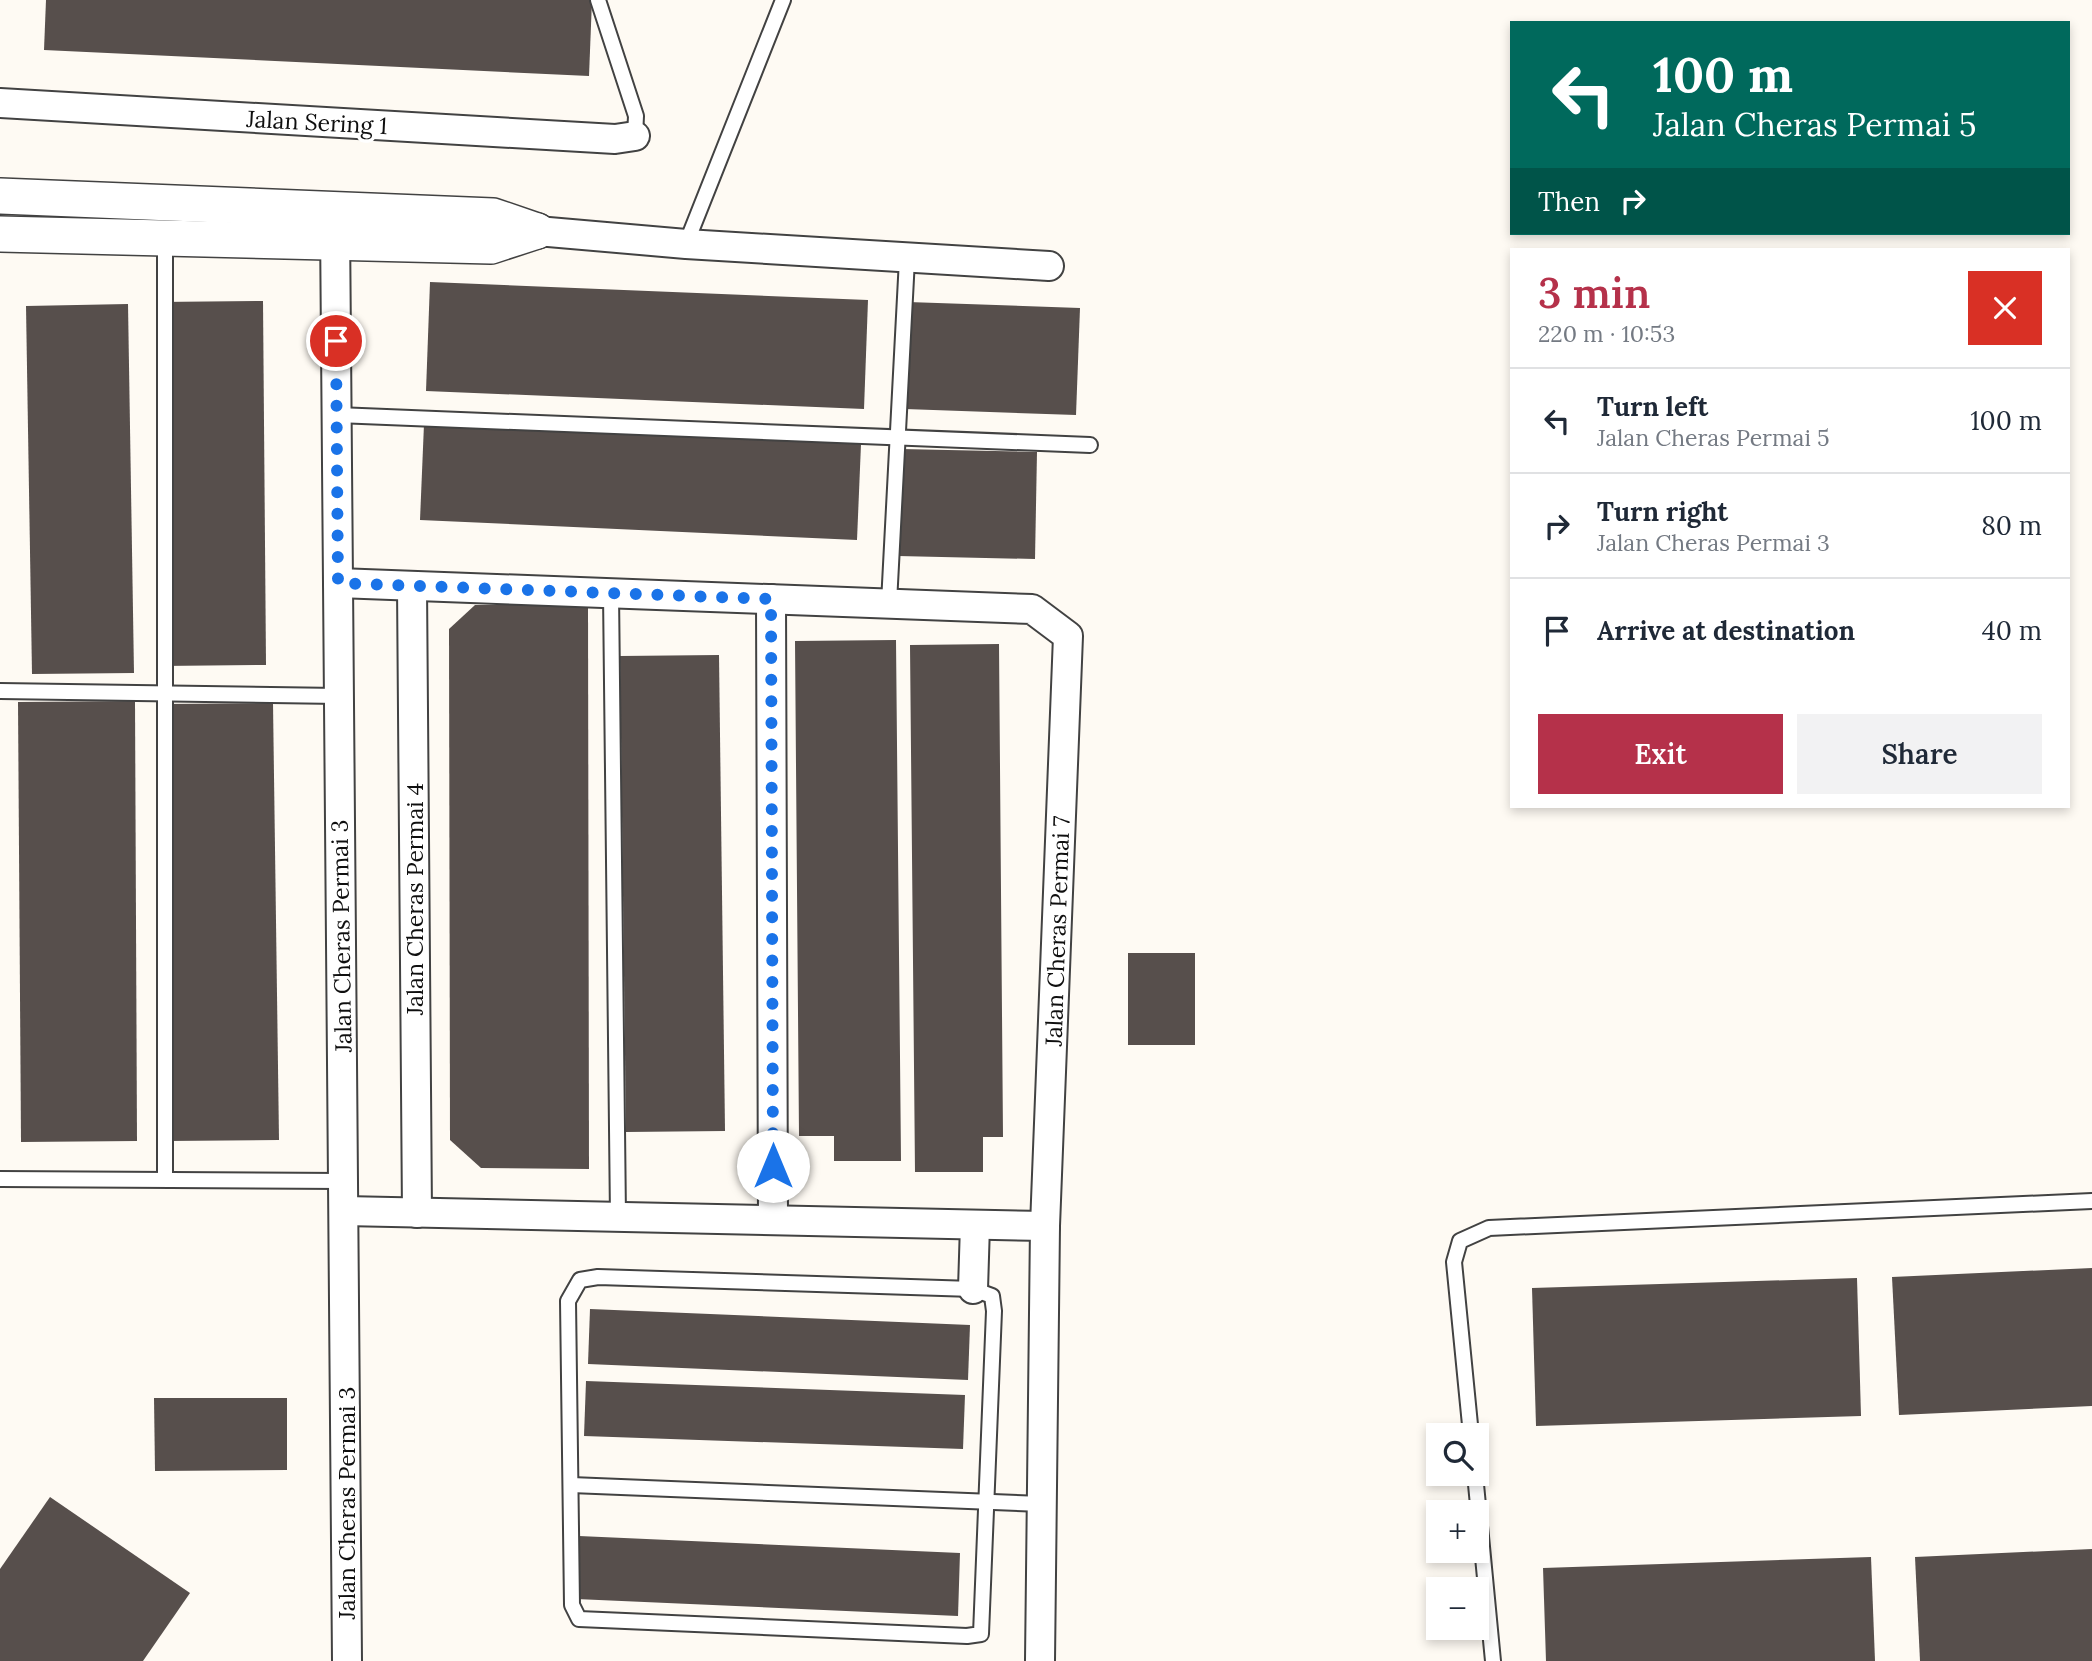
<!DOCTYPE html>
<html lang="en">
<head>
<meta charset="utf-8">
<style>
	:root { --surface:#fff; --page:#f2f2f3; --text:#1f2937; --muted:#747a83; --line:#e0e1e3; --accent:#b5314a }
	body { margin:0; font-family:Lora,serif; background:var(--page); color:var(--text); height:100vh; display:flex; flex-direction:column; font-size:26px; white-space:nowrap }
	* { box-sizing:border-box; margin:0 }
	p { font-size:23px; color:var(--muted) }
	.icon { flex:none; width:38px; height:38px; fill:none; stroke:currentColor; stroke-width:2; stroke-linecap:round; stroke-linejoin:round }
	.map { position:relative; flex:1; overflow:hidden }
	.drawer { position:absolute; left:1510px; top:248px; width:560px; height:560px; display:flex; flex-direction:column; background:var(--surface); border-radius:0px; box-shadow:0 4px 10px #0003 }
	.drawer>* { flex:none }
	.top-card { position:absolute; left:1510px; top:21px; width:560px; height:214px; border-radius:0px; box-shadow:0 4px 10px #0003; background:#00695c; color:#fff; overflow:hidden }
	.tools { position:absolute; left:1426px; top:1423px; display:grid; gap:14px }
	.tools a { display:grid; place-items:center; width:63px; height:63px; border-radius:0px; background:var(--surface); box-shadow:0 4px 10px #0003; font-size:35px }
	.pin { position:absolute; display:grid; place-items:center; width:60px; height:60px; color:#fff; margin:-30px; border:4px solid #fff; border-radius:50%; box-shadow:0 2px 7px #0007 }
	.me { position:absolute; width:77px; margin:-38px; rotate:0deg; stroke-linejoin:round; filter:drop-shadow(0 0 5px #0008) }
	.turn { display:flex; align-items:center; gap:24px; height:147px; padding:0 28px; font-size:32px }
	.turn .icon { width:91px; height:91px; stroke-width:2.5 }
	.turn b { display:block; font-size:49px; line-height:60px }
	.then { display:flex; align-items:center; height:66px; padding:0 28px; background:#0003; gap:14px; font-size:26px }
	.round { display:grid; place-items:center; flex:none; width:74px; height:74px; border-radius:0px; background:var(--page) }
	.head { display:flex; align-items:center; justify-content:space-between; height:119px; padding:0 28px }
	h1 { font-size:42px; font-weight:600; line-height:52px; color:var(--accent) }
	.button { display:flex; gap:14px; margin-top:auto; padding:14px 28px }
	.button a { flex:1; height:80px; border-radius:0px; background:var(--accent); color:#fff; font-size:28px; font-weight:600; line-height:80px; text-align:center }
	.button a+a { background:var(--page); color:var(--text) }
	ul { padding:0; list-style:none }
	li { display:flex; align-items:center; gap:21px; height:105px; padding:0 28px; border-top:2px solid var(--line) }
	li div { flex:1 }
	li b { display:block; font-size:26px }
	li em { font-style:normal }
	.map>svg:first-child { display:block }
	.building { fill:#574f4c }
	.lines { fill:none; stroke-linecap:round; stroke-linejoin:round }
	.service-casing { stroke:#424242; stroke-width:18 }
	.minor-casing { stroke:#424242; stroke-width:32 }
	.tertiary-casing { stroke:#424242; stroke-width:38 }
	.service { stroke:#fff; stroke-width:14 }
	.minor { stroke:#fff; stroke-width:28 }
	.tertiary { stroke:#fff; stroke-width:35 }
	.route { stroke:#1a73e8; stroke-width:12; stroke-dasharray:0 21.6 }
	.labels { text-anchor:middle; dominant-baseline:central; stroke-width:7; stroke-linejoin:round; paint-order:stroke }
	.street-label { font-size:23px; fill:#0f0f0f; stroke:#fff }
</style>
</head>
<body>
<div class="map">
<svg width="2092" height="1661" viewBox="0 0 2092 1661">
	<rect width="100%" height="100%" fill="#fefaf3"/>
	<g class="building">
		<path d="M46 0H592L589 76 44 50Z"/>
		<path d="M430 282 868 300 864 409 426 391Z"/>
		<path d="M263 301 266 665 161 666 158 302Z"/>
		<path d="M908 302 1080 308 1076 415 905 409Z"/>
		<path d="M128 304 134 673 32 674 26 306Z"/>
		<path d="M424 424 861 444 857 540 420 520Z"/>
		<path d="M901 449 1037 452 1035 559 898 556Z"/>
		<path d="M475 605H588L589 1169 481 1168 450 1140 449 629Z"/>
		<path d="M896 640 901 1161H834V1136H799L795 641Z"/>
		<path d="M999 644 1003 1137H983V1172H915L910 645Z"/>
		<path d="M719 655 725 1131 626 1132 620 656Z"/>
		<path d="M135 701 137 1141 21 1142 18 702Z"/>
		<path d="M273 703 279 1140 168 1141 163 704Z"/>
		<rect x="1128" y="953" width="67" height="92"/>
		<path d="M2092 1268V1406L1899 1415 1892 1277Z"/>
		<path d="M1857 1278 1861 1416 1536 1426 1532 1288Z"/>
		<path d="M590 1309 970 1325 968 1380 588 1364Z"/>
		<path d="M586 1381 965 1395 963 1449 584 1436Z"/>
		<path d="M154 1398H287V1470L155 1471Z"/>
		<path d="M50 1497 190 1593 143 1661H0V1569Z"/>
		<path d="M579 1536 960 1553 958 1616 576 1599Z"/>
		<path d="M2092 1549V1661H1920L1915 1557Z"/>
		<path d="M1871 1557 1875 1661H1546L1543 1568Z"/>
	</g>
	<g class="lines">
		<g class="service-casing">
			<g id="service">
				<path d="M598 0 636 116 635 136"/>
				<path d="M686 244 783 0"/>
				<path d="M337 415 1090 445"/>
				<path d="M611 593 618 1217"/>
				<path d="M889 603 907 259"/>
				<path d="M0 691 339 696"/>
				<path d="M0 1179 343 1181"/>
				<path d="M165 1179V239"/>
				<path d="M598 1277 973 1289 992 1296 994 1311 981 1634 967 1636 579 1619 572 1605 568 1301 580 1280Z"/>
				<path d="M1471 1435 1454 1262 1460 1241 1489 1228 2092 1201"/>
				<path d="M1475 1474 1493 1661"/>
				<path d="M571 1485 1042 1504"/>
			</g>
		</g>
		<g class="minor-casing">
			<g id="minor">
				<path d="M0 103 615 139 635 136"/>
				<path d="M335 224 347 1661"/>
				<path d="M537 231 686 244 1049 266"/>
				<path d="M338 583 1032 609 1068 636 1045 1226 1040 1661"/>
				<path d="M412 586 417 1213"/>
				<path d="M771 599 773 1220"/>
				<path d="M344 1211 1045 1226"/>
				<path d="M973 1289 975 1225"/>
			</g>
		</g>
		<g class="tertiary-casing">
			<g id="tertiary">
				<path d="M0 196 493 216 537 231"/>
				<path d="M0 234 491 246 537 231"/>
			</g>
		</g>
		<use href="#service" class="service"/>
		<use href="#minor" class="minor"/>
		<use href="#tertiary" class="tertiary"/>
	</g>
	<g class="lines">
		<path class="route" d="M336 341 338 583 771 599 773 1166"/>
	</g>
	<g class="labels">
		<g class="street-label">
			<text transform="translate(317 122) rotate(3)">Jalan Sering 1</text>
			<text transform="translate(414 899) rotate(-90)">Jalan Cheras Permai 4</text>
			<text transform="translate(1057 931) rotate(-88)">Jalan Cheras Permai 7</text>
			<text transform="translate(341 936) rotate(-91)">Jalan Cheras Permai 3</text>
			<text transform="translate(346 1503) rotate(-90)">Jalan Cheras Permai 3</text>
		</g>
	</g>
</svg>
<div class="tools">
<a><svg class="icon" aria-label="search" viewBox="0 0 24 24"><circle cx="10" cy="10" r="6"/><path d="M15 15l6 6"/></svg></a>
<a>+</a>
<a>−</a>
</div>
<div class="pin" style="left:336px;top:341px;background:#d93025"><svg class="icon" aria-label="arrive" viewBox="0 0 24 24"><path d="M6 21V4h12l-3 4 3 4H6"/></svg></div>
<svg class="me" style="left:773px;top:1166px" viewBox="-20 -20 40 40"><circle r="19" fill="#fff"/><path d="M0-13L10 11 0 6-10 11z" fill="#1a73e8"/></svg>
<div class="top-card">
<div class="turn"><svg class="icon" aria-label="left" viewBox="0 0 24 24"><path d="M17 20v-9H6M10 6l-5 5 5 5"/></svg><div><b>100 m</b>Jalan Cheras Permai 5</div></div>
<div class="then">Then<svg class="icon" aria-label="right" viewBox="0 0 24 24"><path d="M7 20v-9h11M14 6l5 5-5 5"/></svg></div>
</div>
<section class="drawer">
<div class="head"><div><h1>3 min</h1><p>220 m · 10:53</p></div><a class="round" style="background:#d93025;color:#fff"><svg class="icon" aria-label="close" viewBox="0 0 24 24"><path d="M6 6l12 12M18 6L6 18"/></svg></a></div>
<ul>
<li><svg class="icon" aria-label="left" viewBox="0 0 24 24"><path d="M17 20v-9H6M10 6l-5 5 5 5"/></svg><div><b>Turn left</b><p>Jalan Cheras Permai 5</p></div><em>100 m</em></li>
<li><svg class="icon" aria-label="right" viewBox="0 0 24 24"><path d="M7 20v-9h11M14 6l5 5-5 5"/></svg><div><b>Turn right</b><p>Jalan Cheras Permai 3</p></div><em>80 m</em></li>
<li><svg class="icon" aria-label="arrive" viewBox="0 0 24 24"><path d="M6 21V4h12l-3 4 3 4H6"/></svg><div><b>Arrive at destination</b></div><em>40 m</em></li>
</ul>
<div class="button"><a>Exit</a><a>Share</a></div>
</section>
</div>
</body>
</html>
